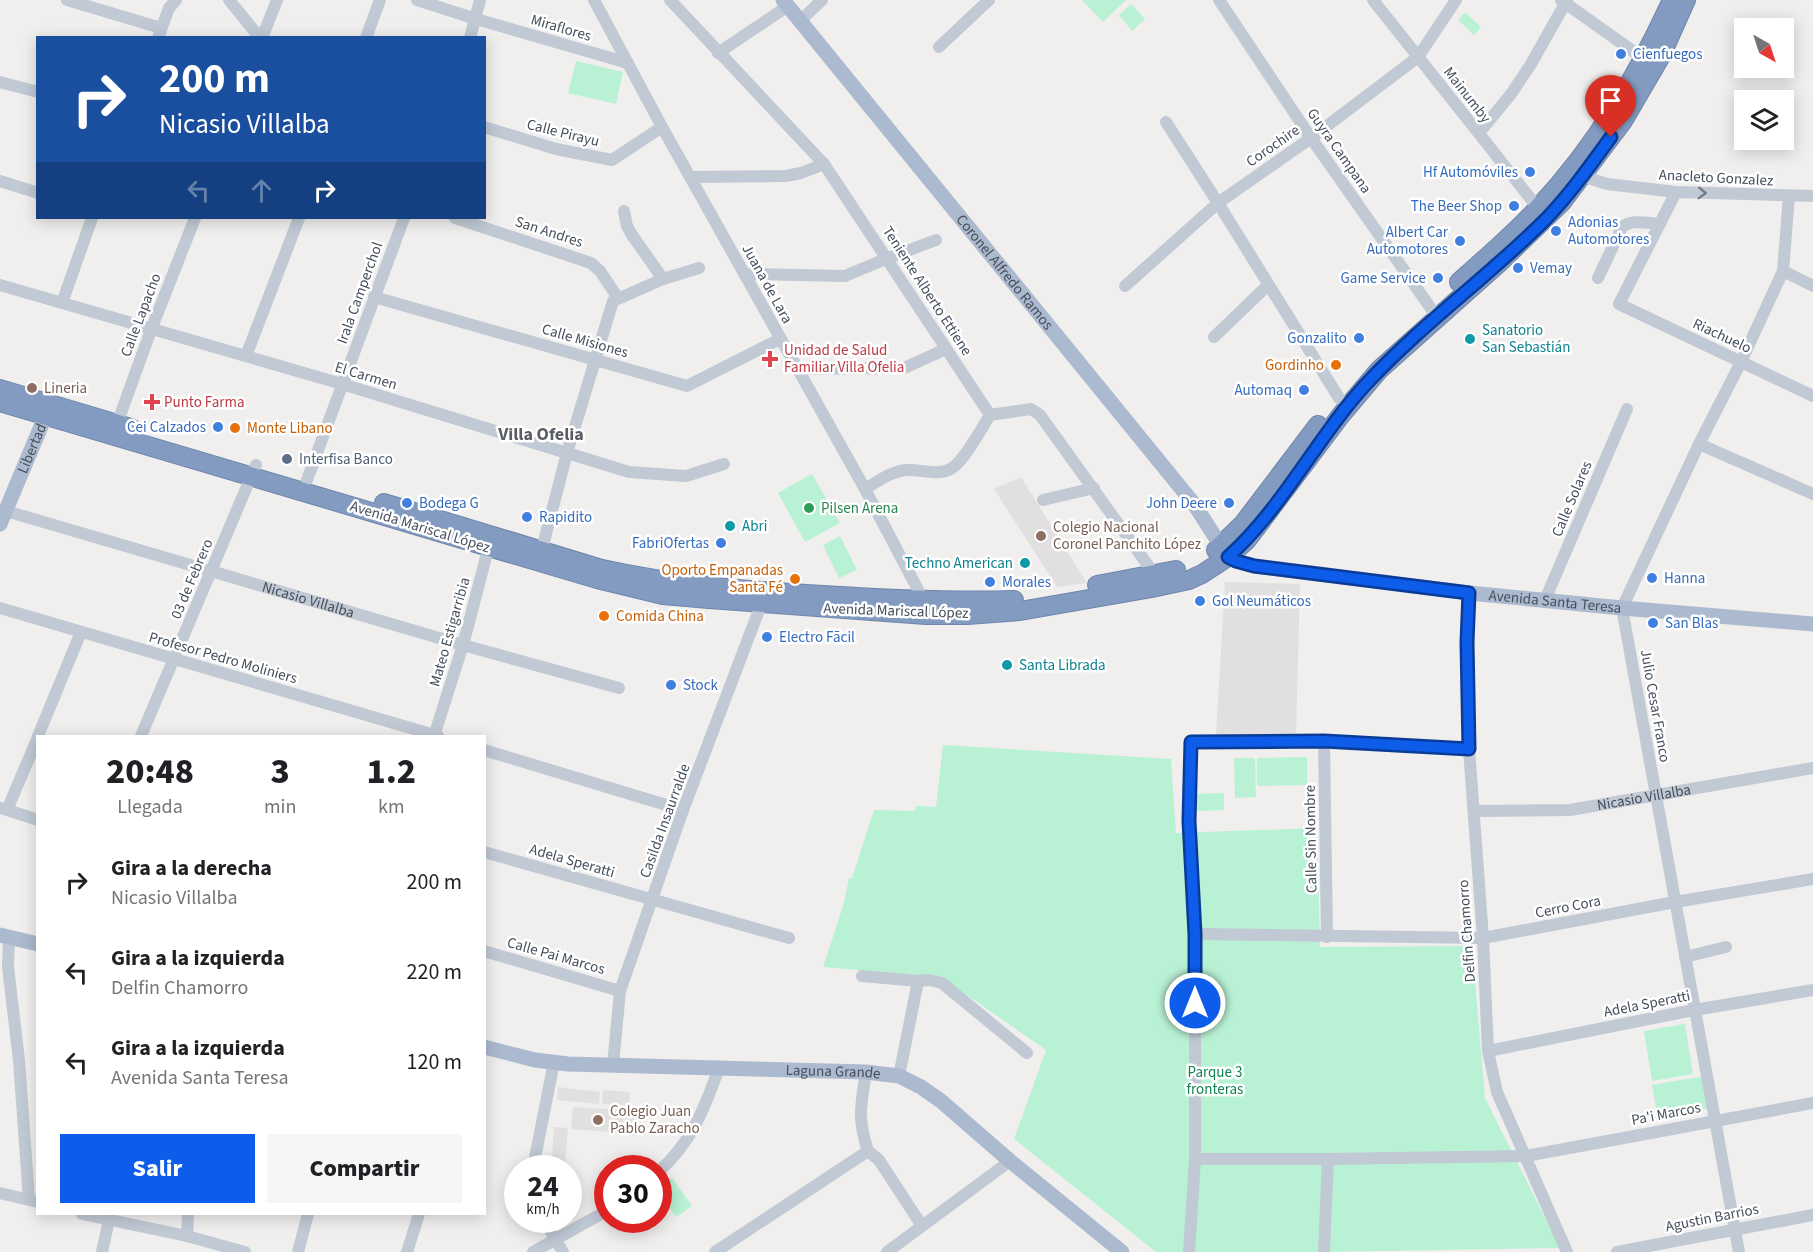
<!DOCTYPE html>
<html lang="es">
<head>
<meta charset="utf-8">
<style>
	:root { --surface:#fff; --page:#f6f6f6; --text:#202124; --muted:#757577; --accent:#0e5cea }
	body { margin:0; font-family:"Source Sans 3",sans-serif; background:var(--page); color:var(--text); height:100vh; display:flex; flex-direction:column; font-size:22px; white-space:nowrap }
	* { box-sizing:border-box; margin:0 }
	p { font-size:20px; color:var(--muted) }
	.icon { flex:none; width:33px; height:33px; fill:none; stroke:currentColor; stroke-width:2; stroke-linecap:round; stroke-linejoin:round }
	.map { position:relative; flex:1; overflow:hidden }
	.sheet { position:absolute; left:36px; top:735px; width:450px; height:480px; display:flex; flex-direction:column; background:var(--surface); border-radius:0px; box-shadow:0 3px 15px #0003 }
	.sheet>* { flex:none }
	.guide { position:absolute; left:36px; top:36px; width:450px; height:183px; border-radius:0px; box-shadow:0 3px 15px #0003; background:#1a4fa0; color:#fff; overflow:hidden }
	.needle { width:39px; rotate:141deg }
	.tools { position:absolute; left:1734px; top:18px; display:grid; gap:12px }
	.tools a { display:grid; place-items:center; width:60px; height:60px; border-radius:0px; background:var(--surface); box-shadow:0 3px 15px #0003; font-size:30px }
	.speed { position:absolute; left:504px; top:1155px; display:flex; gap:12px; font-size:30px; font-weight:700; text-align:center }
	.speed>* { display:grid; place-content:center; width:78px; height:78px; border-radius:50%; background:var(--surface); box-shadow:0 3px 15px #0003; line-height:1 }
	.speed small { font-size:15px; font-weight:400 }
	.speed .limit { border:9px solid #d22; background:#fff; color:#111 }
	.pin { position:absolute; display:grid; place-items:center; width:51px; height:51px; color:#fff; margin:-62px -26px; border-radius:50% 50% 50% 0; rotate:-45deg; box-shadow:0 0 6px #0007 }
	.pin .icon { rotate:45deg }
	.me { position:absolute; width:66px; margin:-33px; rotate:0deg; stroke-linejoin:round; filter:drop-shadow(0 0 4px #0008) }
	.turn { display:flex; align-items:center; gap:21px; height:126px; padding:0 24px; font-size:27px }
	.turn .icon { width:78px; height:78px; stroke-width:2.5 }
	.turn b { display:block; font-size:42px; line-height:51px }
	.lanes { display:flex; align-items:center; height:57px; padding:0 24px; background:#0003; justify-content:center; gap:30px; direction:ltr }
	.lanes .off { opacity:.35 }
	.eta { display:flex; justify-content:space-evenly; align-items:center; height:102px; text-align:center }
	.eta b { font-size:36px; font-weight:800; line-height:42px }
	.button { display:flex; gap:12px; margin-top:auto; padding:12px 24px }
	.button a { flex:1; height:69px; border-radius:0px; background:var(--accent); color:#fff; font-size:24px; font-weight:800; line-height:69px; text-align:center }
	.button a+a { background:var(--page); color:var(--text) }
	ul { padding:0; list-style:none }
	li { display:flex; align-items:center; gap:18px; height:90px; padding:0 24px }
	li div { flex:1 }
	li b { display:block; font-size:22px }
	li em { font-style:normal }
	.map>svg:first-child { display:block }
	.education { fill:#e2dfe0 }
	.green { fill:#b9f1d4 }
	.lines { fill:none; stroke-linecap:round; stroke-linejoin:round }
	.highway-casing { stroke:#6e86ac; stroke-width:20 }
	.minor { stroke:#c0c9d4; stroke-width:12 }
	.major { stroke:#acbacf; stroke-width:15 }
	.highway { stroke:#839bc0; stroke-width:18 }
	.oneway { stroke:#707a86 }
	.route-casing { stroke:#093c98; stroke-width:15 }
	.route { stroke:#0e5cea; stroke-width:10 }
	.shop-dot { fill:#3f7fe0; stroke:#fff; stroke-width:2 }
	.culture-dot { fill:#0f9aa8; stroke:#fff; stroke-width:2 }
	.health-dot { fill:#e0444e; stroke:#fff; stroke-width:2 }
	.food-dot { fill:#e8710a; stroke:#fff; stroke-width:2 }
	.education-dot { fill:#8d6e63; stroke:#fff; stroke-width:2 }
	.service-dot { fill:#5c6f8a; stroke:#fff; stroke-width:2 }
	.leisure-dot { fill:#2e9e5b; stroke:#fff; stroke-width:2 }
	.labels { text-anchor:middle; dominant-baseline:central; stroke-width:5; stroke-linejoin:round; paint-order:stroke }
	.street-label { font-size:15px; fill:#454f5c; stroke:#fff }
	.shop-label { font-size:15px; fill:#366cbe; stroke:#fff; text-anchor:start }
	.culture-label { font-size:15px; fill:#0d838f; stroke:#fff; text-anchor:start }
	.health-label { font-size:15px; fill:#be3a42; stroke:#fff; text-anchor:start }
	.food-label { font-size:15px; fill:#c56008; stroke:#fff; text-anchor:end }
	.education-label { font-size:15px; fill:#785e54; stroke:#fff; text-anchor:start }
	.service-label { font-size:15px; fill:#4e5e75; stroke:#fff; text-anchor:start }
	.leisure-label { font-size:15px; fill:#27864d; stroke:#fff; text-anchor:start }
	.park-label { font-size:15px; fill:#118253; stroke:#fff }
	.quarter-label { font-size:18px; font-weight:bold; fill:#5a5d63; stroke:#fff }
</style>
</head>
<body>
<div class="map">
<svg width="1813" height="1252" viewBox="0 0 1813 1252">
	<rect width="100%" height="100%" fill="#f1eeee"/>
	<g class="education">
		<path d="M1021 477 1087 583 1057 587 994 489Z"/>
		<path d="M1225 582 1300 584 1296 736 1216 735Z"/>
		<path d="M558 1087 600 1092 599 1104 557 1100Z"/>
		<path d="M603 1090 630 1092 629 1106 602 1104Z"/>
		<path d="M573 1107 624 1110 623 1133 571 1129Z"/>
		<path d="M625 1115 638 1116 637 1136 623 1135Z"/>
		<path d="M554 1127 568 1128 565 1168H551Z"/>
	</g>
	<g class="green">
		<path d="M1082 0H1126L1103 22Z"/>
		<path d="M1131 4 1145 19 1132 31 1119 15Z"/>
		<path d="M1465 12 1481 27 1474 35 1458 20Z"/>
		<path d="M576 61 623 72 616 104 568 93Z"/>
		<path d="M812 474 840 523 805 542 778 493Z"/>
		<path d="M840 536 857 570 839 578 823 545Z"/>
		<path d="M943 745 1171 759 1176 833 1317 828 1320 947 1472 946 1485 1098 1560 1248 1320 1252H1156L1014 1139 1046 1050 941 977 823 967 844 903 849 878H852L874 810 915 811 916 806 936 807Z"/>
		<path d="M1307 757V785L1257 786V758Z"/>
		<path d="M1234 758H1255L1256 797 1235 798Z"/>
		<path d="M1224 793V810L1196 811V794Z"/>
		<path d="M1685 1024 1693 1074 1652 1081 1644 1031Z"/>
		<path d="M1704 1076 1710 1108 1658 1118 1652 1085Z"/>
		<path d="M672 1178 692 1206 676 1217 659 1193V1187Z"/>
	</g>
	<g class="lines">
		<g class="highway-casing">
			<g id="highway">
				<path d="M1459 282C1486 258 1514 234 1539 207 1597 145 1637 76 1672 0"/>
				<path d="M0 389 131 428"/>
				<path d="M0 402 597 579 663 595 709 599 926 615H967L1020 611 1152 588 1189 580 1202 574 1228 557 1247 540 1341 415 1379 370 1499 263 1562 202 1623 121 1661 56 1686 0"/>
				<path d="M384 503 602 569C674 585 749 591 823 595 887 599 950 602 1014 600"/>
				<path d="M1216 550 1243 524 1318 425"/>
				<path d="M1097 585 1176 570"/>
			</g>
		</g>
		<g class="minor">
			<path d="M67 0 161 28"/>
			<path d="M229 0 260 38"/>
			<path d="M417 0 476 19 628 63"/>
			<path d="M594 0 662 127 865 489 926 605"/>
			<path d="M670 0 824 164 990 415"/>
			<path d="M1219 0 1311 138 1437 317"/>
			<path d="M1373 0 1538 208"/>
			<path d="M1561 0 1644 59"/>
			<path d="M800 21 822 0"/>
			<path d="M158 38 169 8 176 0"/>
			<path d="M262 38 277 0"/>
			<path d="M366 38 380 0"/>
			<path d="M470 38 480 0"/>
			<path d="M939 47 989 0"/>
			<path d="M718 53 788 6"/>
			<path d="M0 82 38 92"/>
			<path d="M1166 122 1218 203 1339 398"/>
			<path d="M484 127 556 149 612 160 662 127"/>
			<path d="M1479 133 1511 94 1531 64 1567 0"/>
			<path d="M1576 174 1607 184 1676 192 1813 196"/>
			<path d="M690 177 786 176 801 173 824 164"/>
			<path d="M0 181 38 193"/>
			<path d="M1676 192 1619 304 1813 396"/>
			<path d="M624 211 627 226 632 235 663 279"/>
			<path d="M455 218 591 263 600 271 618 298"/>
			<path d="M1783 271 1813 286"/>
			<path d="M744 274 845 276 888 258 936 240"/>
			<path d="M1598 278 1622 227C1632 219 1647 223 1660 224"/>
			<path d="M0 285 342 384 629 472 686 476 724 464"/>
			<path d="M1125 286 1218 203 1311 138 1418 57 1456 0"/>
			<path d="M374 297 687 386 780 339"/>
			<path d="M62 303 92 218"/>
			<path d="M1214 337 1268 285"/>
			<path d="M246 356 299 218"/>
			<path d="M796 369 904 368 946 349"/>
			<path d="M990 415 1031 409 1040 415 1155 575"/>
			<path d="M117 424 151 330 195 218"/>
			<path d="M1699 444 1813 494"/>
			<path d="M307 480 404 218"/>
			<path d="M865 489C877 482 891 471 907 470 922 469 939 477 952 468 965 460 981 429 990 415"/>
			<path d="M1043 500 1094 488"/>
			<path id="s1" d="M6 511 463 645 619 688"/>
			<path d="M540 557 567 453 613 301 663 279 699 268"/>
			<path d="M1469 593 1467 642 1469 749 1483 938 1488 1051 1497 1092 1567 1252"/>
			<path d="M1545 600 1627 409"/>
			<path d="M0 608 438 736"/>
			<path d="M38 736 81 632"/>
			<path d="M141 736 256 465"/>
			<path d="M434 736 463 645 490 542"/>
			<path d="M1324 741 1327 937"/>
			<path d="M484 750 683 810"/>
			<path d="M1 808 38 820"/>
			<path d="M7 810 38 737"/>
			<path id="s2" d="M1474 811 1570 810 1813 768"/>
			<path d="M484 852 789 938"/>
			<path d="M1195 934 1483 938 1675 902 1813 879"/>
			<path d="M9 937 8 967 19 1060 29 1200"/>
			<path d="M484 951 620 991"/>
			<path d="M1685 957 1726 947"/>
			<path d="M862 976 918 981 929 980 942 983 1027 1053"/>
			<path d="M1488 1051 1694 1010 1813 990"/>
			<path d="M613 1065 620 991 683 810 764 597"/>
			<path d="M866 1072C861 1105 857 1118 868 1151"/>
			<path d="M899 1076 918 981"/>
			<path d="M1195 1159H1328L1526 1156 1813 1103"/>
			<path d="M533 1168 554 1062"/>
			<path d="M658 1172C691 1144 705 1107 719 1068"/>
			<path d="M0 1193 38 1202"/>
			<path d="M82 1214 187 1236 245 1252"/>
			<path d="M544 1220 563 1252"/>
			<path d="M187 1236 188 1214"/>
			<path d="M102 1252 109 1220"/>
			<path d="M298 1252 308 1214"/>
			<path d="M407 1252 419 1214"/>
			<path d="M533 1252 608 1210"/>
			<path d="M715 1252 868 1151 879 1160 922 1226"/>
			<path d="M887 1252 1010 1161"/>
			<path d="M1189 1252 1195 1159V934L1189 821 1191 742 1324 741 1469 749"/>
			<path d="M1324 1252 1328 1159"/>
			<path d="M1617 1252 1813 1215"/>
			<path d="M1739 1252 1622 608 1699 444 1741 362 1783 271 1789 196"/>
		</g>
		<g class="major">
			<path id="s3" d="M783 0 1194 504 1228 557 1236 561 1255 566 1469 593 1622 608 1813 624"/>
			<path id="s4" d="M0 524 50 405"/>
			<path d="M0 935 38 944"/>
			<path id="s5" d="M484 1047 535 1060 568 1064 866 1072 899 1076 921 1087 941 1101 1010 1161 1122 1252"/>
		</g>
		<use href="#highway" class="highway"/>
	</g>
	<defs><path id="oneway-chevron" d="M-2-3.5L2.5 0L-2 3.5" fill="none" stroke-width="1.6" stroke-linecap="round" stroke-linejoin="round" transform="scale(1.5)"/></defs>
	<use class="oneway" href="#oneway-chevron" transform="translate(1702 193) rotate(2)"/>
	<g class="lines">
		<g class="route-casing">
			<path id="route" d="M1195 1003V934L1189 821 1191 742 1324 741 1469 749 1467 642 1469 593 1254 566 1236 561 1228 557C1283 508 1317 437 1367 383 1422 324 1489 276 1546 219 1570 194 1590 166 1611 137"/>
		</g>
		<use href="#route" class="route"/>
	</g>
	<g class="shop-dot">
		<circle cx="1621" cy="54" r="6"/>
		<circle cx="1530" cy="172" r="6"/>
		<circle cx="1514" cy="206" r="6"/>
		<circle cx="1556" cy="231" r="6"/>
		<circle cx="1460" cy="241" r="6"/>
		<circle cx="1518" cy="268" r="6"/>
		<circle cx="1438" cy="278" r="6"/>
		<circle cx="1359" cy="338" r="6"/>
		<circle cx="1304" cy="390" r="6"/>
		<circle cx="218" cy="427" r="6"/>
		<circle cx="407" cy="503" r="6"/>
		<circle cx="1229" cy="503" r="6"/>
		<circle cx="527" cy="517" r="6"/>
		<circle cx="721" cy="543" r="6"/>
		<circle cx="1652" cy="578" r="6"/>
		<circle cx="990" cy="582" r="6"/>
		<circle cx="1200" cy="601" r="6"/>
		<circle cx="1653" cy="623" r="6"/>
		<circle cx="767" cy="637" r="6"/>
		<circle cx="671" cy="685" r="6"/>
	</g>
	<g class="culture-dot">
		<circle cx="1470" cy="339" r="6"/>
		<circle cx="730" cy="526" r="6"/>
		<circle cx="1025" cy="563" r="6"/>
		<circle cx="1007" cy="665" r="6"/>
	</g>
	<g class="health-dot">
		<path d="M767 350h6v6h6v6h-6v6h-6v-6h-6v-6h6z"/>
		<path d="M149 393h6v6h6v6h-6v6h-6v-6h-6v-6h6z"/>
	</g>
	<g class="food-dot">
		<circle cx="1336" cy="365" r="6"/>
		<circle cx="235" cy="428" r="6"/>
		<circle cx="795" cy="579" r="6"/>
		<circle cx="604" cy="616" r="6"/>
	</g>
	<g class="education-dot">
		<circle cx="32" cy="388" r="6"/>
		<circle cx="1041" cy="536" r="6"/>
		<circle cx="598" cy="1120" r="6"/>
	</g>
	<circle class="service-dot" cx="287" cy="459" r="6"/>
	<circle class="leisure-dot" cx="809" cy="508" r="6"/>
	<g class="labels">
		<g class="street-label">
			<text transform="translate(561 28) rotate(16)">Miraflores</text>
			<text transform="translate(1467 95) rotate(52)">Mainumby</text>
			<text transform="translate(563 133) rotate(14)">Calle Pirayu</text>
			<text transform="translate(1273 146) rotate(-35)">Corochire</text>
			<text transform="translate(1339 151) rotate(55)">Guyra Campana</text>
			<text transform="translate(1716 178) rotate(3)">Anacleto Gonzalez</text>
			<text transform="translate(549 232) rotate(18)">San Andres</text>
			<text stroke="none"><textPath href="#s3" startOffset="351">Coronel Alfredo Ramos</textPath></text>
			<text transform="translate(767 284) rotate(61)">Juana de Lara</text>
			<text transform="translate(927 291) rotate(57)">Teniente Alberto Ettiene</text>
			<text transform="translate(360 293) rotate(-70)">Irala Camperchol</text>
			<text transform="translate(141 315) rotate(-69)">Calle Lapacho</text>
			<text transform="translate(1722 336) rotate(25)">Riachuelo</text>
			<text transform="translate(585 341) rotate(16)">Calle Misiones</text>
			<text transform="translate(366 376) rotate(17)">El Carmen</text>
			<text stroke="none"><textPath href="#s4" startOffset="82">Libertad</textPath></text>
			<text transform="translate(1572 499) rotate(-67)">Calle Solares</text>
			<text transform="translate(420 527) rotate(17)">Avenida Mariscal López</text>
			<text transform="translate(192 579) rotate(-67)">03 de Febrero</text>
			<text stroke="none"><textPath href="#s1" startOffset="315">Nicasio Villalba</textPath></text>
			<text stroke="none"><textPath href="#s3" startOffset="1044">Avenida Santa Teresa</textPath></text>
			<text transform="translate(896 611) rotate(2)">Avenida Mariscal López</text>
			<text transform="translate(450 632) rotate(-74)">Mateo Estigarribia</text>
			<text transform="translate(223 658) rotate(16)">Profesor Pedro Moliniers</text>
			<text transform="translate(1655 706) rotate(80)">Julio Cesar Franco</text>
			<text stroke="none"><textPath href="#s2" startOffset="171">Nicasio Villalba</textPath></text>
			<text transform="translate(665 821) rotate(-70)">Casilda Insaurralde</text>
			<text transform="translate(1311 839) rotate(-91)">Calle Sin Nombre</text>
			<text transform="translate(572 861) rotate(16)">Adela Speratti</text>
			<text transform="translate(1568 907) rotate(-11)">Cerro Cora</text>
			<text transform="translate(1467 931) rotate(-94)">Delfin Chamorro</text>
			<text transform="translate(556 956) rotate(16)">Calle Pai Marcos</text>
			<text transform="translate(1647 1004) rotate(-11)">Adela Speratti</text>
			<text stroke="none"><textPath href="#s5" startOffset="351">Laguna Grande</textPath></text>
			<text transform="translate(1666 1114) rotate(-11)">Pa'i Marcos</text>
			<text transform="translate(1712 1218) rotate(-11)">Agustin Barrios</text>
		</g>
		<g class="shop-label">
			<text x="1633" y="54">Cienfuegos</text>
			<text x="1518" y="172" text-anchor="end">Hf Automóviles</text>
			<text x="1502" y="206" text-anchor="end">The Beer Shop</text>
			<text x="1568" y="222">Adonias<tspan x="1568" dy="17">Automotores</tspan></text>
			<text x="1448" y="232" text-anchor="end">Albert Car<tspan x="1448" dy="17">Automotores</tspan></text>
			<text x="1530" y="268">Vemay</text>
			<text x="1426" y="278" text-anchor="end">Game Service</text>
			<text x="1347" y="338" text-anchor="end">Gonzalito</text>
			<text x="1292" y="390" text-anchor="end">Automaq</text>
			<text x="206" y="427" text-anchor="end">Cei Calzados</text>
			<text x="419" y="503">Bodega G</text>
			<text x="1217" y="503" text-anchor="end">John Deere</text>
			<text x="539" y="517">Rapidito</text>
			<text x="709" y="543" text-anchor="end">FabriOfertas</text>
			<text x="1664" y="578">Hanna</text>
			<text x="1002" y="582">Morales</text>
			<text x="1212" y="601">Gol Neumáticos</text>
			<text x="1665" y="623">San Blas</text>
			<text x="779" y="637">Electro Fãcil</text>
			<text x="683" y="685">Stock</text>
		</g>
		<g class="culture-label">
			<text x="1482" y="330">Sanatorio<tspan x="1482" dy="17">San Sebastián</tspan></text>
			<text x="742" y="526">Abri</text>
			<text x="1013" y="563" text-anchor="end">Techno American</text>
			<text x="1019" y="665">Santa Librada</text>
		</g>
		<g class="health-label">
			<text x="784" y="350">Unidad de Salud<tspan x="784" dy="17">Familiar Villa Ofelia</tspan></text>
			<text x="164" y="402">Punto Farma</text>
		</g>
		<g class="food-label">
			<text x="1324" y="365">Gordinho</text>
			<text x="247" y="428" text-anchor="start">Monte Libano</text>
			<text x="783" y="570">Oporto Empanadas<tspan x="783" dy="17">Santa Fé</tspan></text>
			<text x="616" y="616" text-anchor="start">Comida China</text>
		</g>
		<g class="education-label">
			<text x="44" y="388">Lineria</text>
			<text x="1053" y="527">Colegio Nacional<tspan x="1053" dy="17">Coronel Panchito López</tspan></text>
			<text x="610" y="1111">Colegio Juan<tspan x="610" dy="17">Pablo Zaracho</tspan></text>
		</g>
		<g class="service-label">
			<text x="299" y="459">Interfisa Banco</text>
		</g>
		<g class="leisure-label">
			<text x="821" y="508">Pilsen Arena</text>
		</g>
		<g class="park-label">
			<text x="1215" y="1072">Parque 3<tspan x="1215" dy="17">fronteras</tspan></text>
		</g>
		<g class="quarter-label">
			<text x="541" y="434">Villa Ofelia</text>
		</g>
	</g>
</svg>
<div class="tools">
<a><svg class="needle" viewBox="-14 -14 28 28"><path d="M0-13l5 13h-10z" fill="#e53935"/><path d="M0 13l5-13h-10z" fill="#757577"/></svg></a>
<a><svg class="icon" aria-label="layers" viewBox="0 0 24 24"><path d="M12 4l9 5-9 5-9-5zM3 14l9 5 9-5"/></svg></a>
</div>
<div class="speed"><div>24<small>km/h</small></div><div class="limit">30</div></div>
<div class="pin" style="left:1611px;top:137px;background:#d93025"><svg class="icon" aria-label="arrive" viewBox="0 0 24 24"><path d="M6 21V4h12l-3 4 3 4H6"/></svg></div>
<svg class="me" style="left:1195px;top:1003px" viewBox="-20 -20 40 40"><circle r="17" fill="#0e5cea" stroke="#fff" stroke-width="3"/><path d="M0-11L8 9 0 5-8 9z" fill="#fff"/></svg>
<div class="guide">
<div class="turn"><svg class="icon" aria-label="right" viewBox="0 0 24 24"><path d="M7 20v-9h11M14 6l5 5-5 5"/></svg><div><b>200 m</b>Nicasio Villalba</div></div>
<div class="lanes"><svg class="icon off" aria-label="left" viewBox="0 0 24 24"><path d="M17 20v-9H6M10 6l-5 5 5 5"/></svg><svg class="icon off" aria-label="ahead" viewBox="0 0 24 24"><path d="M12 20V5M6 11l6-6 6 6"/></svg><svg class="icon" aria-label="right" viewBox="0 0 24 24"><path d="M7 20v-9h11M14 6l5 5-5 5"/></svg></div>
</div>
<section class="sheet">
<div class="eta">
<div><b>20:48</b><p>Llegada</p></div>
<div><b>3</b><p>min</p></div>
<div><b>1.2</b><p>km</p></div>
</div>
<ul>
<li><svg class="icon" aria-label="right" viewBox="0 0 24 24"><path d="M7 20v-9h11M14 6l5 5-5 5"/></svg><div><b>Gira a la derecha</b><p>Nicasio Villalba</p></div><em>200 m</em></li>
<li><svg class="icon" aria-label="left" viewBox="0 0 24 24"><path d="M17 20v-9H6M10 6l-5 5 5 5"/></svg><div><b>Gira a la izquierda</b><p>Delfin Chamorro</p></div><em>220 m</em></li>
<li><svg class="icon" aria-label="left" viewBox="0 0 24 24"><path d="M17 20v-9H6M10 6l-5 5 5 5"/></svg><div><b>Gira a la izquierda</b><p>Avenida Santa Teresa</p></div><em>120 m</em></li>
</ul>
<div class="button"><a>Salir</a><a>Compartir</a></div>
</section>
</div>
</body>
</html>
